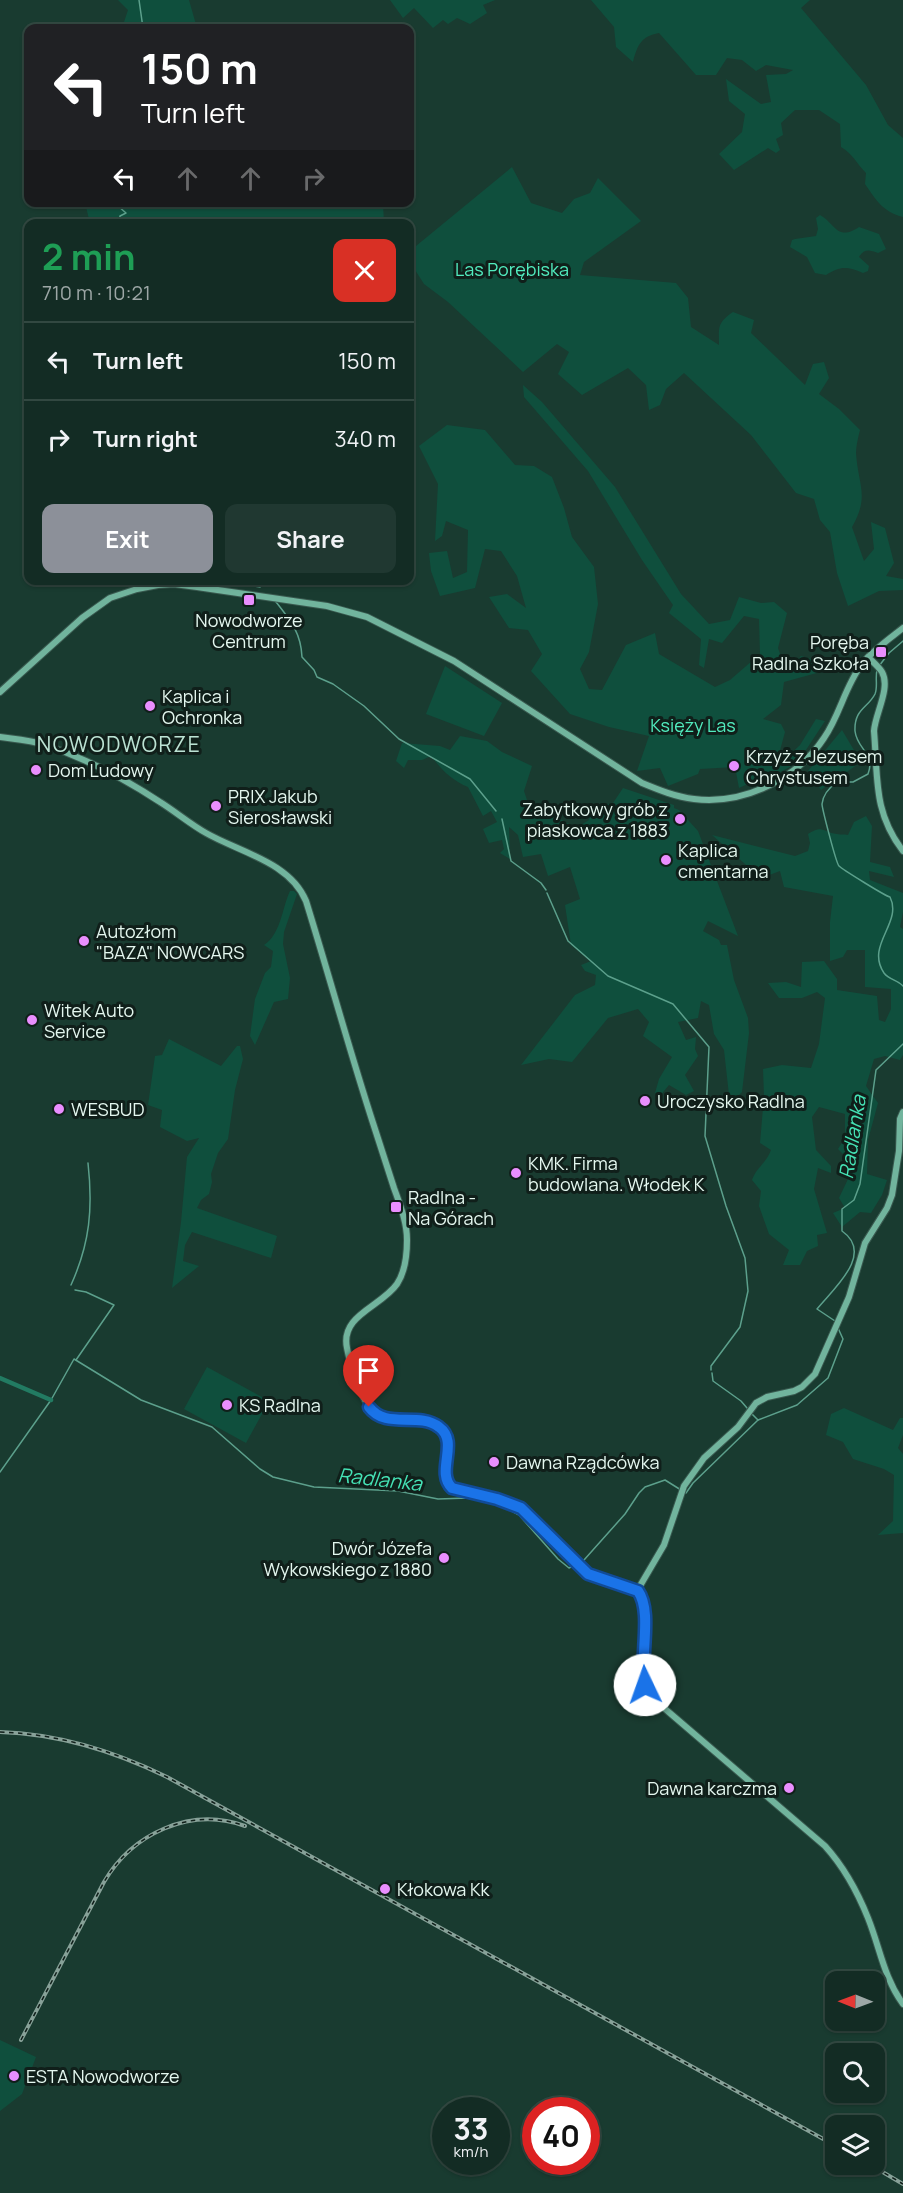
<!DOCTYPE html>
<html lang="en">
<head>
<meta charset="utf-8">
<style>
	:root { --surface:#132c24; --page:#203831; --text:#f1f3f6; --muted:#9da7a6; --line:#324841; --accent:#8c9099 }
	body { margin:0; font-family:Manrope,sans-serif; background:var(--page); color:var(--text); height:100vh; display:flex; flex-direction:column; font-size:22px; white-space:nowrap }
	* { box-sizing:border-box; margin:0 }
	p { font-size:20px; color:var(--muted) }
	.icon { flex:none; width:33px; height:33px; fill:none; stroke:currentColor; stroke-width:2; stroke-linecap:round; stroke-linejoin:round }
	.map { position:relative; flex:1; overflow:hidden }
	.side { position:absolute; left:24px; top:219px; width:390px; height:366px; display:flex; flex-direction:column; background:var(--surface); border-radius:12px; box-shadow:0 2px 4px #0004,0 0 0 2px var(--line) }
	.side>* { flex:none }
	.guide { position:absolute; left:24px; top:24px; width:390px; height:183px; border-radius:12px; box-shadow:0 2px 4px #0004,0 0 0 2px var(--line); background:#202124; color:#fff; overflow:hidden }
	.needle { width:39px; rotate:271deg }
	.controls { position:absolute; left:825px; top:1971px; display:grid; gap:12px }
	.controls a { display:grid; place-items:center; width:60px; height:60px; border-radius:12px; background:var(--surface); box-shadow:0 2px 4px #0004,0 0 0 2px var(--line); font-size:30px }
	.speed { position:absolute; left:432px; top:2097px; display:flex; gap:12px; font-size:30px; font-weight:700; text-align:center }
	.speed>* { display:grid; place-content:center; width:78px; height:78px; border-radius:50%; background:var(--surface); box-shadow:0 2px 4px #0004,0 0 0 2px var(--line); line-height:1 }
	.speed small { font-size:15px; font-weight:400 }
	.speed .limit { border:9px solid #d22; background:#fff; color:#111 }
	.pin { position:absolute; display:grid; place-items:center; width:51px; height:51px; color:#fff; margin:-62px -26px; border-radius:50% 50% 50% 0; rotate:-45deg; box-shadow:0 0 6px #0007 }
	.pin .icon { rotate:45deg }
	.me { position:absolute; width:66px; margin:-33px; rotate:357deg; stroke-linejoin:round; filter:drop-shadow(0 0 4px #0008) }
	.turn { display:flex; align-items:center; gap:21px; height:126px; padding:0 18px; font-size:27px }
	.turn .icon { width:78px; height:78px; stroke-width:2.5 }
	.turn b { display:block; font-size:42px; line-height:51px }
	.lanes { display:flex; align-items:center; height:57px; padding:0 18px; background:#0003; justify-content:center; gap:30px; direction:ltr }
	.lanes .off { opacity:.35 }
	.round { display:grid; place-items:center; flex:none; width:63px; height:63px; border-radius:12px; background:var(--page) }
	.headline { display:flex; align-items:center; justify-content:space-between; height:102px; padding:0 18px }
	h1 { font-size:36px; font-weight:700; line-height:45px; color:#1e9e55 }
	.cta { display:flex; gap:12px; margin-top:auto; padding:12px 18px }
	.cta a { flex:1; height:69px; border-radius:12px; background:var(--accent); color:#fff; font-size:24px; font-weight:700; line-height:69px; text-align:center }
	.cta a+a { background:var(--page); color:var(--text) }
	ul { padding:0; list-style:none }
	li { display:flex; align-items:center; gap:18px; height:78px; padding:0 18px; border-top:2px solid var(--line) }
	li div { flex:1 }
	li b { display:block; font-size:22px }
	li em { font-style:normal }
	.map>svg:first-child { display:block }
	.green { fill:#0f4f3d }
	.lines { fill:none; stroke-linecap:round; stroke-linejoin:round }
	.stream { stroke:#5ca08c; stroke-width:1.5 }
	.canal { stroke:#227b62; stroke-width:4.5 }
	.secondary-casing { stroke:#39594f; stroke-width:8 }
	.secondary { stroke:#71b49d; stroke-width:6 }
	.rail-casing { stroke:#87a198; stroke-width:4 }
	.rail { stroke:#101f1a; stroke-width:1.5; stroke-dasharray:4.5; stroke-linecap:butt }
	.route-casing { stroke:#114b97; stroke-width:15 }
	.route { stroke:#1a73e8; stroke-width:10 }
	.poi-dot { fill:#e98efe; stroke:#101f1a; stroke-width:2 }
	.labels { text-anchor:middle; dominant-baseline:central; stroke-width:6; stroke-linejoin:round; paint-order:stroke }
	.park-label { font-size:18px; fill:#51ebbe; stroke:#101f1a }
	.poi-label { font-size:18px; fill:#e4f7ef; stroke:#101f1a; text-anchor:start }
	.water-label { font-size:20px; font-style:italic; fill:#45e2b5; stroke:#101f1a }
	.quarter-label { font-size:21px; letter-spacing:1.5px; fill:#bce3d4; stroke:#101f1a }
</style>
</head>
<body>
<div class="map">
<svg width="903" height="2193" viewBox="0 0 903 2193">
	<rect width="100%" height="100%" fill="#193b30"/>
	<g class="green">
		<path d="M118 0H189L197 28H122L128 10Z"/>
		<path d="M390 0H495L483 5 487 13 470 24 457 18 448 24 443 20 433 28 414 8 403 18Z"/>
		<path d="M591 0H810L801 8 866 85 888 125 903 138V217C883 212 876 200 865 184L866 173C857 164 853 154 841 147L840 124 819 110H795L781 123 783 135 776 139 780 150 776 153 768 148 734 170 719 154 742 132 745 114 729 101 726 79 761 104 771 102 766 75 786 74 793 70 766 65 756 71 742 60 727 58 716 75H696L659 33C641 36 637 46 633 62L616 47 614 27Z"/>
		<path d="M512 167 531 203 562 213 574 199 590 193 598 178 641 221 584 262 580 275 676 283 688 298 691 327 719 345C719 327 717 323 733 312L754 320 751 333 805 385 813 364 824 362 829 378 819 394 839 409 860 430C858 438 856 446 856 453 858 485 870 496 852 527L864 561 874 549 871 522 885 528 894 563 886 576 903 579V590L879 591 848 606 837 573 830 532 820 520 814 499 796 493 751 435 684 373 666 389 660 405 649 410 646 385 628 368 582 395 558 374 569 352 557 344 523 372 448 302 424 284 410 262 416 246Z"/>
		<path d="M85 203H383L384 223H90Z"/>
		<path d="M820 215C835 223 837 242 859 227L879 234 886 249 878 253C870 250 864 248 859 257L869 266 868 271 863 273C847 266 840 266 826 275L815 273 807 257 790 247 792 240 795 239 816 236 818 229 816 218Z"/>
		<path d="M523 385 542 402 615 487 681 594 709 624 730 620 739 597 761 603 774 602 787 613 778 648 784 665 792 667 801 656 825 663 824 671 784 682 781 705 763 719 781 724 785 732 775 769 800 745 816 719 825 721 804 753 790 767 760 782 769 774 739 788 735 767 700 769 698 774 668 786 660 768 637 771 649 736 609 727 570 714 531 671 542 654 528 630 509 628 489 597 507 594 526 608 517 576 501 551 485 549 475 588 440 596 431 571 429 553 447 551 453 578 467 572 468 530 446 521 442 536 435 541 438 484 419 446 447 425 485 430 515 465 534 466 552 477 564 508 572 537 594 567 598 604 589 652 580 669 589 689 602 690 626 645 655 633 659 654 715 687 730 680 760 654 759 619 744 616 722 643 709 639 704 668 699 665 701 639 669 613 673 605 642 560 588 471 524 397Z"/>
		<path d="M445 666 502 703 484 736 426 714Z"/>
		<path d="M842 730 861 762 821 790 808 771Z"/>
		<path d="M460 736 487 741 502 752 532 766 524 791 527 800 576 828 589 820 593 807 613 803 623 788 674 805V808L679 810 698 831 738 936 708 921 703 931 719 940 721 945H727L734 980 748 1018 749 1033 742 1092 730 1104 724 1050 714 1034 709 1005 701 1001 698 1018 678 1022 686 1040 696 1037 695 1049 698 1056 685 1075 694 1091 686 1095 669 1085 660 1096 655 1093 659 1079 672 1057 643 1036 649 1022 638 1009 608 1018 572 1062 549 1059 521 1065 575 995 595 985 596 975 585 971 581 965 591 961 571 945 565 905 580 899 570 867 548 876 541 854 523 857 518 835 509 827 510 859 500 853 504 849 502 840 489 843 483 829 497 822 491 811 483 816 468 787C451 780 442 770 431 756L422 760H408L404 768 396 761 402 743 440 746 450 750Z"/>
		<path d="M866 816 872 826 870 862 890 867 894 877 869 871 870 880 903 893V912L900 927 903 929V1055L900 1060 885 1056 874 1059 866 1086 878 1103 868 1140 867 1174 887 1180 882 1195 871 1213 860 1212 842 1227 833 1213 845 1208 839 1198 848 1179 847 1158 838 1149 845 1138V1114L819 1107 812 1117 816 1150 831 1166V1173L818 1168 814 1189 827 1233 817 1235 818 1246 807 1251 800 1265H783L789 1250 769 1234 759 1206 761 1191 752 1180C756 1168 767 1162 771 1150L760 1143 764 1096 763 1069 782 1065 811 1068 819 1044 825 998 817 992 802 998H779L768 983 786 982 801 987 802 962 824 961 837 979V990L877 996 879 1020 885 1022 891 1009V989L865 987V950H847L843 957 830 961V922L833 896 784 887 780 871 761 878 712 835 795 856 808 851 810 843 808 834C824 824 823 833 837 834 841 835 844 834 848 835L854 822Z"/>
		<path d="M290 891H294L297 894 284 932 283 944 290 978 288 999 274 1002 255 1045 250 1036 255 999 265 973 271 967 273 951 264 945C281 934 282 908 290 891Z"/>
		<path d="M169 1039 221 1066 237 1046H240L243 1059 235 1090 228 1139 218 1153 211 1174 212 1182 209 1194 201 1200 197 1208 277 1236 271 1258 192 1232 185 1245 183 1261 199 1266 172 1288 181 1222 187 1157 199 1138 187 1141 160 1127 162 1110 148 1105 155 1056 162 1055Z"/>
		<path d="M207 1367 269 1401 246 1443 184 1409Z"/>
		<path d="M844 1408 893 1430 900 1418H903V1435L898 1448 903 1454V1533L878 1535 893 1521 894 1475 884 1469 853 1459 843 1442 826 1435 831 1414Z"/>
		<path d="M0 2040 36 2057 22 2094 0 2111Z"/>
	</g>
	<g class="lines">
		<g class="stream">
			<path d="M139 0 143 28"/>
			<path d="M119 202 118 206 126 213 120 216 119 224"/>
			<path d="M235 580 244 584"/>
			<path d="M249 585 260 587"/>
			<path d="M276 602C291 621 301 633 302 657L314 670 317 677 333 684 364 706 399 739 470 779 496 811"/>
			<path d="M879 666 889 653 903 641"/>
			<path d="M877 670C875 678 878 687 875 694 868 708 854 709 855 731 857 750 876 753 868 774L853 782H837C830 787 823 794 822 804 822 808 836 863 839 866 842 869 885 896 890 897 903 923 865 945 884 973 889 980 898 980 903 986"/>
			<path d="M502 819 511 861 541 883 546 890"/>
			<path d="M547 893 568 941 608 976 673 1004 709 1047 705 1136 726 1206 745 1258 748 1291 740 1327 711 1366V1370"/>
			<path d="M71 1285C90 1243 93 1208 88 1163"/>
			<path d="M75 1290 86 1292 114 1305 76 1360"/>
			<path d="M835 1321 817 1309C833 1289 875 1254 842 1231V1209L854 1200 860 1184 876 1070 903 1044"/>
			<path d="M712 1373 713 1381 741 1401 747 1408"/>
			<path d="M752 1414 758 1420"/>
			<path d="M0 1472 51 1400 74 1359 141 1400 212 1427 260 1469 273 1477 314 1487 398 1491 438 1499 468 1498 502 1506 519 1515 558 1559 569 1568 573 1566"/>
			<path d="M685 1492 686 1493 693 1483 758 1420 797 1405 828 1378 843 1339 838 1328"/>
			<path d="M577 1564 584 1560 625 1514 639 1493 645 1487 665 1480 681 1490"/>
		</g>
		<path class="canal" d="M0 1378 51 1400"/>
		<g class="secondary-casing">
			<g id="secondary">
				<path d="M868 657C873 662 879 667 882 672 891 688 875 714 874 731 878 778 873 812 903 851"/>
				<path d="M0 692 82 618 110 598 137 589 158 585 174 584 197 587 327 606 367 617 454 661 642 783C659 790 676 797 694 799 744 805 797 779 824 738 840 715 845 686 862 664 873 650 889 639 903 628"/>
				<path d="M0 737C15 739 31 740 45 745 85 758 125 779 160 802 176 812 190 824 206 833 239 852 290 862 306 901 329 975 349 1049 373 1123 380 1144 387 1166 394 1188 400 1205 407 1222 407 1240 407 1255 405 1272 397 1284 381 1307 340 1315 347 1348 350 1365 364 1410 379 1416 399 1425 429 1411 444 1432 456 1448 437 1473 452 1488 474 1496 503 1495 523 1509 548 1527 563 1559 589 1575 604 1584 623 1583 637 1591 656 1616 633 1659 645 1686 649 1695 657 1702 664 1708L825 1846C844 1867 858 1893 868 1918 880 1948 884 1978 903 2004"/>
				<path d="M637 1591 664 1545 684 1486 704 1458 738 1427 756 1403 767 1397 794 1391 802 1387 815 1374 849 1297 865 1243 887 1208 892 1195 899 1151 900 1119 903 1112"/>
			</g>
		</g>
		<use href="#secondary" class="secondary"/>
		<g class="rail-casing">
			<g id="rail">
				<path d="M0 1732C60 1734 114 1751 167 1777L836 2146"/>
				<path d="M21 2040 104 1882C132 1834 190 1806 245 1826"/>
				<path d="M869 2164 903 2184"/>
			</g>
		</g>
		<use href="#rail" class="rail"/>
	</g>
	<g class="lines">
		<g class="route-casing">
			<path id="route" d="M369 1407C386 1430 418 1411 439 1427 460 1442 435 1472 452 1488L497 1499 521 1508 588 1574 638 1591C653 1612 639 1659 645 1685"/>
		</g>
		<use href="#route" class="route"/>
	</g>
	<g class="poi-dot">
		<rect x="243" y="594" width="12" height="12" rx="3"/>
		<rect x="875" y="646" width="12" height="12" rx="3"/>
		<circle cx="150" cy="706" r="6"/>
		<circle cx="734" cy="766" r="6"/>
		<circle cx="36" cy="770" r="6"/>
		<circle cx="216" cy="806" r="6"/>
		<circle cx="680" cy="819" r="6"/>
		<circle cx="666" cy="860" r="6"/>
		<circle cx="84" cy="941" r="6"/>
		<circle cx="32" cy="1020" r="6"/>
		<circle cx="645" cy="1101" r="6"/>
		<circle cx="59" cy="1109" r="6"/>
		<circle cx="516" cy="1173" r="6"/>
		<rect x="390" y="1201" width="12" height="12" rx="3"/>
		<circle cx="227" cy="1405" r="6"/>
		<circle cx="494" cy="1462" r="6"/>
		<circle cx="444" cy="1558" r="6"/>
		<circle cx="789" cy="1788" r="6"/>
		<circle cx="385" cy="1889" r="6"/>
		<circle cx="14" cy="2076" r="6"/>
	</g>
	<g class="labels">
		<g class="park-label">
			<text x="512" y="269">Las Porębiska</text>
			<text x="693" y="725">Księży Las</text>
		</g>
		<g class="poi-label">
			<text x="249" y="620" text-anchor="middle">Nowodworze<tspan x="249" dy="21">Centrum</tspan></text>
			<text x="869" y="642" text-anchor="end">Poręba<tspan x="869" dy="21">Radlna Szkoła</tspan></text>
			<text x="162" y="696">Kaplica i<tspan x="162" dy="21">Ochronka</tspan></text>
			<text x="746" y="756">Krzyż z Jezusem<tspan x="746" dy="21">Chrystusem</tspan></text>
			<text x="48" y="770">Dom Ludowy</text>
			<text x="228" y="796">PRIX Jakub<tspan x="228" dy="21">Sierosławski</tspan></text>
			<text x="668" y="809" text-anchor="end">Zabytkowy grób z<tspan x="668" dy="21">piaskowca z 1883</tspan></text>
			<text x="678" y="850">Kaplica<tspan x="678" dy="21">cmentarna</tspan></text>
			<text x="96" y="931">Autozłom<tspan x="96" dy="21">"BAZA" NOWCARS</tspan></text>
			<text x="44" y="1010">Witek Auto<tspan x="44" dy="21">Service</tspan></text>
			<text x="657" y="1101">Uroczysko Radlna</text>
			<text x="71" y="1109">WESBUD</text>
			<text x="528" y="1163">KMK. Firma<tspan x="528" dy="21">budowlana. Włodek K</tspan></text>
			<text x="408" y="1197">Radlna -<tspan x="408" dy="21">Na Górach</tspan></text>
			<text x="239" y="1405">KS Radlna</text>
			<text x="506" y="1462">Dawna Rządcówka</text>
			<text x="432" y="1548" text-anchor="end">Dwór Józefa<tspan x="432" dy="21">Wykowskiego z 1880</tspan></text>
			<text x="777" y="1788" text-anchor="end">Dawna karczma</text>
			<text x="397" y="1889">Kłokowa Kk</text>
			<text x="26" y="2076">ESTA Nowodworze</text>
		</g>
		<g class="water-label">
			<text transform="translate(852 1137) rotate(-81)">Radlanka</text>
			<text transform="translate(380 1479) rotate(6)">Radlanka</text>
		</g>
		<g class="quarter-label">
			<text x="119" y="744">NOWODWORZE</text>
		</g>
	</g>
</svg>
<div class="controls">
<a><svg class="needle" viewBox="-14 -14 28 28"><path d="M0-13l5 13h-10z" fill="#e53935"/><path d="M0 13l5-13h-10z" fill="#9da7a6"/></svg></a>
<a><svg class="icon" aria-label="search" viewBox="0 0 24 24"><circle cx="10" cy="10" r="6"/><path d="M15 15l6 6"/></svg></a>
<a><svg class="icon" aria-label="layers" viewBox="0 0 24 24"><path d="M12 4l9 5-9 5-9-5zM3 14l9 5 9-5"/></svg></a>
</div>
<div class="speed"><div>33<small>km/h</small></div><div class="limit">40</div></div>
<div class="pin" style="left:369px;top:1407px;background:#d93025"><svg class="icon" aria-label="arrive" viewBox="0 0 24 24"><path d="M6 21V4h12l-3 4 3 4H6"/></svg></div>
<svg class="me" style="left:645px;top:1685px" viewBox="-20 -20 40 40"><circle r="19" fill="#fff"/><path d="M0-13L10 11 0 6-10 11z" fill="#1a73e8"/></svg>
<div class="guide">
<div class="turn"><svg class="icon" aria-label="left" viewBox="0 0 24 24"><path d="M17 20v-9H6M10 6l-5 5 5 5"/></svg><div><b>150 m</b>Turn left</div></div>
<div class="lanes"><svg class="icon" aria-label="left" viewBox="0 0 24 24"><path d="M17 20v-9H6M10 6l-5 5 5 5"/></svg><svg class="icon off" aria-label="ahead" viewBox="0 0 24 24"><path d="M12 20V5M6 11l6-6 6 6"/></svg><svg class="icon off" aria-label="ahead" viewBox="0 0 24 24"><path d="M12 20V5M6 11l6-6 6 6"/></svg><svg class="icon off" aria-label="right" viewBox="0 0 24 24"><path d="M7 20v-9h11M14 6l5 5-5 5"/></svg></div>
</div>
<section class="side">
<div class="headline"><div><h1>2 min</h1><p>710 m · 10:21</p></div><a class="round" style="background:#d93025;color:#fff"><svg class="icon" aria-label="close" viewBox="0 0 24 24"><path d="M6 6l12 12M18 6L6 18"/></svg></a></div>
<ul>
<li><svg class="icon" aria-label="left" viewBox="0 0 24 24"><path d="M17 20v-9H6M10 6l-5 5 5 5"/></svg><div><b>Turn left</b></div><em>150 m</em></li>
<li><svg class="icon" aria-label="right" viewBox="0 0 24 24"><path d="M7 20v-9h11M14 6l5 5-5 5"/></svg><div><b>Turn right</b></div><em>340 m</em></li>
</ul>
<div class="cta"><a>Exit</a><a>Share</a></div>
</section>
</div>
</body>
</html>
